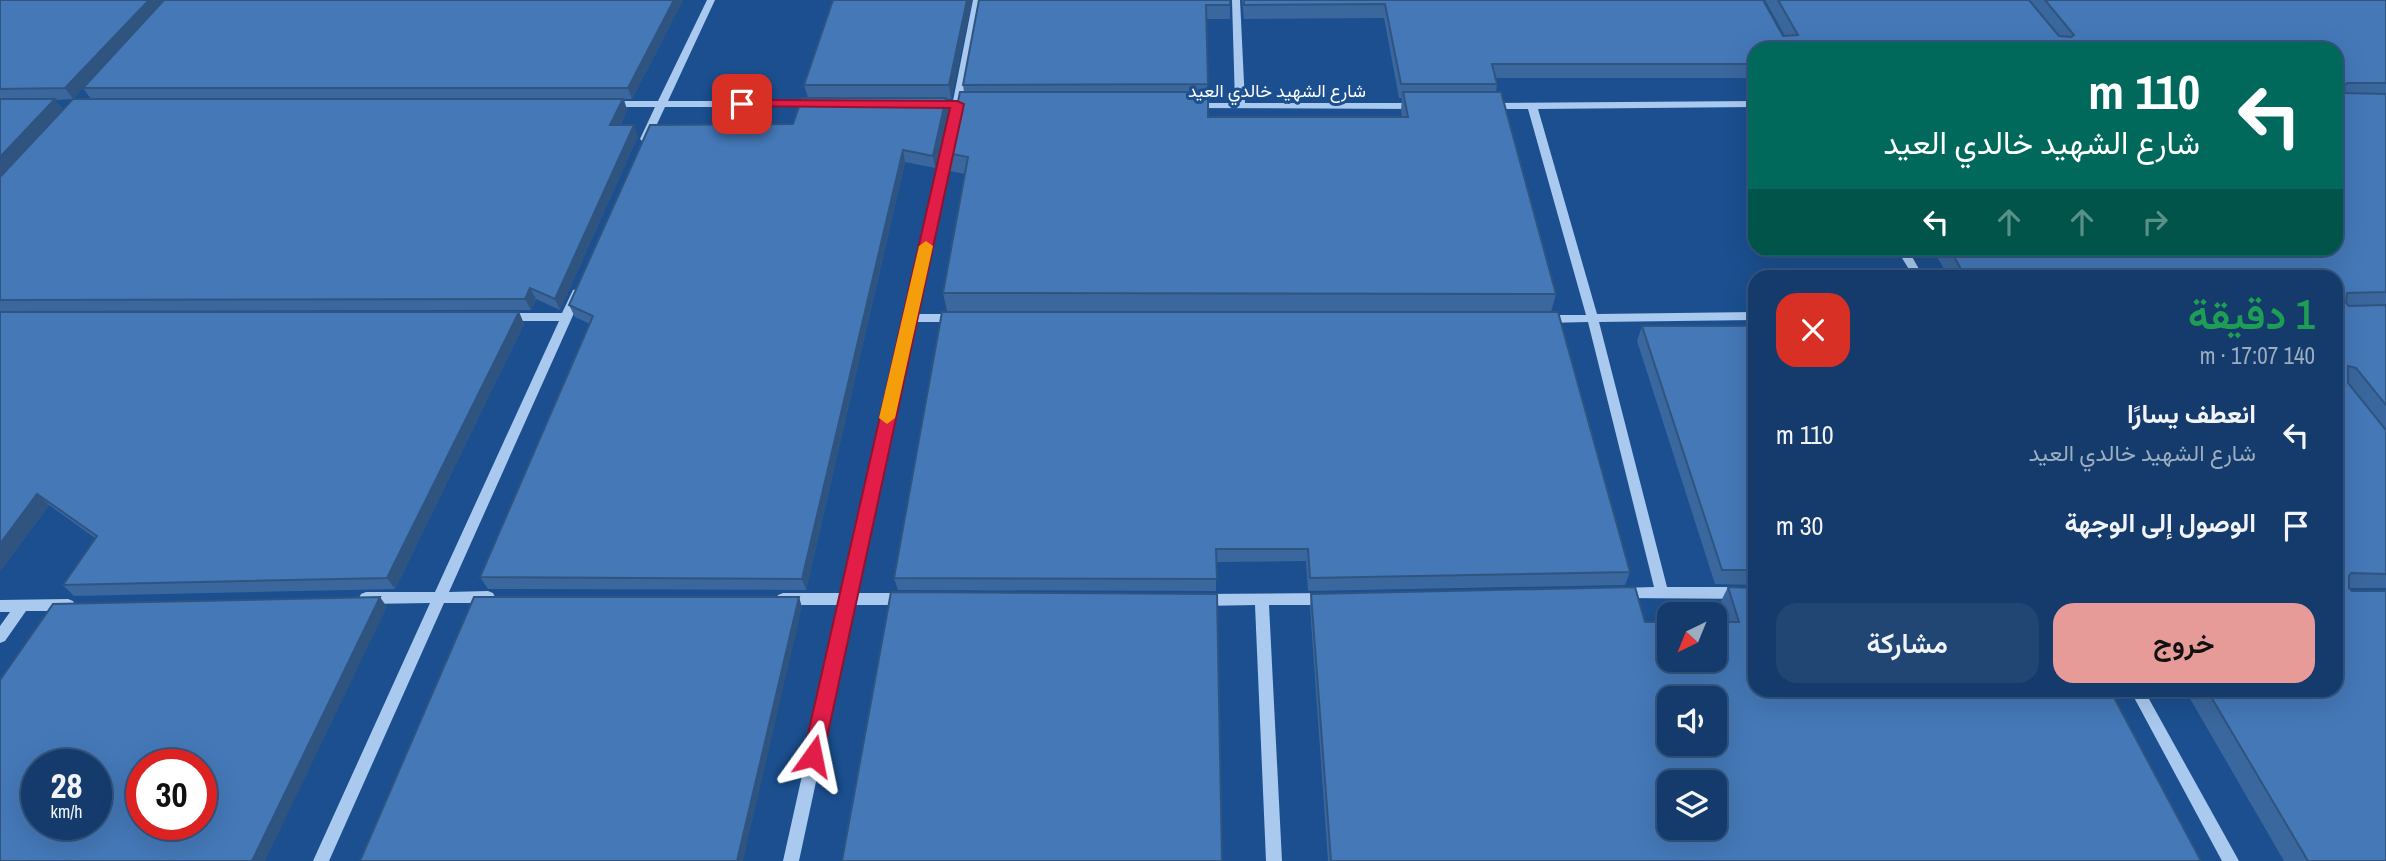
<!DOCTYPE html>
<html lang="ar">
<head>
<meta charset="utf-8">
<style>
	:root { --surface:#143b6b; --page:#214673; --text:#f1f3f6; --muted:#9dadc1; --line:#33557e; --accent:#e69b98 }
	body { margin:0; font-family:"Archivo Narrow",Vazirmatn,sans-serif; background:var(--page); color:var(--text); direction:rtl; height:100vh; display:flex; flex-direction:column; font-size:26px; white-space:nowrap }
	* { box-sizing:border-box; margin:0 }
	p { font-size:23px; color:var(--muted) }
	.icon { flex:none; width:38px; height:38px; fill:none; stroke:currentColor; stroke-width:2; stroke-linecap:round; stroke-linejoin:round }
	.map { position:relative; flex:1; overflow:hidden; direction:ltr }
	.panel { position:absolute; left:1748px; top:270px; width:595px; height:427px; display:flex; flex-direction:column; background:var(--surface); border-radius:21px; box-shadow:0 7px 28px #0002,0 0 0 2px var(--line); direction:rtl }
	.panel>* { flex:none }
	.top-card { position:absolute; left:1748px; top:42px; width:595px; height:214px; border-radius:21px; box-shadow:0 7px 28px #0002,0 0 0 2px var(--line); direction:rtl; background:#00695c; color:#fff; overflow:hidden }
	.needle { width:46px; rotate:223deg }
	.buttons { position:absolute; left:1657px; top:602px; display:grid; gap:14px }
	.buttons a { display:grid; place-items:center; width:70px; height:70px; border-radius:14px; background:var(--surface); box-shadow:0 7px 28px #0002,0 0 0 2px var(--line); font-size:35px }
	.speed { position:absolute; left:21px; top:749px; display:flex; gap:14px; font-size:35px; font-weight:700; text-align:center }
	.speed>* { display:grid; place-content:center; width:91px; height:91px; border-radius:50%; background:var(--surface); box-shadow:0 7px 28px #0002,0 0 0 2px var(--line); line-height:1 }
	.speed small { font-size:18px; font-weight:400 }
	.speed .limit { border:10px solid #d22; background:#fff; color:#111 }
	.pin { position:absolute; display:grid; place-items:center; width:60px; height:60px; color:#fff; margin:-30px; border-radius:14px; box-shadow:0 4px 10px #0006 }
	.me { position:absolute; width:77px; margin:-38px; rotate:12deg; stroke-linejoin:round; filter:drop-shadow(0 0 5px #0008) }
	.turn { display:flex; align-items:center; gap:24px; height:147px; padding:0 28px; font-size:32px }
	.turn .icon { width:91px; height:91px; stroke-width:2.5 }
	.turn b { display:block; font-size:49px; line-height:60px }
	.lanes { display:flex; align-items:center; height:66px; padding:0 28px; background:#0003; justify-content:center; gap:35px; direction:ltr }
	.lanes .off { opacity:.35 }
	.round { display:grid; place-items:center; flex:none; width:74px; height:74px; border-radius:21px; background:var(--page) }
	.overview { display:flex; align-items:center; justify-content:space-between; height:119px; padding:0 28px }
	h1 { font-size:42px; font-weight:600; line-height:52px; color:#1e9e55 }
	.primary-button { display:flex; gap:14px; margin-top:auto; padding:14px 28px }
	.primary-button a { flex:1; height:80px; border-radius:21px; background:var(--accent); color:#111; font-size:28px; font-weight:600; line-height:80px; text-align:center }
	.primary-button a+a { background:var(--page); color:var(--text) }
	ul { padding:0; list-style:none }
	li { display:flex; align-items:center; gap:21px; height:91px; padding:0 28px }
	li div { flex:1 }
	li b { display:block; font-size:26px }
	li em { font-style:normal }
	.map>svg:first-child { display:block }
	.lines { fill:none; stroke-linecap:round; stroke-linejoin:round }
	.minor { fill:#a9c9ee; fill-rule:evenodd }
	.wall { fill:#3a679d; fill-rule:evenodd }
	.shaded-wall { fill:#305480 }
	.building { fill:#4478b7; stroke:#305480; stroke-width:2; fill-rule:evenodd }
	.route { fill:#e11d48; stroke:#92132f; stroke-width:2 }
	.slow { fill:#f59e0b }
	.labels { text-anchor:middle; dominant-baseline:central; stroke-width:6; stroke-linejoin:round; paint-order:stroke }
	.far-street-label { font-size:18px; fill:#fff; stroke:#1b4f8f }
</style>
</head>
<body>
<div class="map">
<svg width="2386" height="861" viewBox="0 0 2386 861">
	<rect width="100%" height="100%" fill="#1b4f8f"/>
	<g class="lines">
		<g class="minor">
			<path d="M707 0H715L668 101H813L818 104 813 107H665L650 139 648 141H642L640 139 655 107H611L606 104 611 101H658Z"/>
			<path d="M973 0H981L962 101H974L979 104 974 107H961L917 314H957L963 318 957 322H915L856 593H905L910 595 912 599 910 603 905 605H854L799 861H783L840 605H783L778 603 776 599 778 595 783 593H843L952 107H933L928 104 933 101H953Z"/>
			<path d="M1232 0H1240L1245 103H1415L1420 106 1415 109 1189 108V104L1192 103H1235Z"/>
			<path d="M1755 101V107L1538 109 1597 314 1755 312V320L1599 322 1667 587H1755V599L1623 598 1618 596 1616 592 1618 588 1654 587 1588 322 1546 323 1540 319 1546 315H1586L1528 109H1490L1485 106 1490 103Z"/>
			<path d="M1896 248H1907L1923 276H1913Z"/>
			<path d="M577 289 583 293 449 592 488 591 493 593 495 597 493 601 488 603H444L329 861H313L430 603 366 604 361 602 359 598 361 594 366 592H435L559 321H507L501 317 507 313H562L573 290Z"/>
			<path d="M1324 593 1329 595 1331 599 1329 603 1324 605H1269L1282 861H1266L1255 605 1203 606 1198 604 1196 600 1198 596 1203 594Z"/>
			<path d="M68 599 73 601 75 605 73 609 68 611H26L5 641 0 643V626L10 612H0V600Z"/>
			<path d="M2130 690H2144L2239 861H2222Z"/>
		</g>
	</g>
	<g class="wall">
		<path d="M0 0H683L632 99H624L627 110 620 125 638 136 560 310 536 299 531 310 0 311ZM83 88 91 99 63 110 55 100 73 99Z"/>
		<path d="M972 0 951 99H946L948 110 935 168 905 162 806 590 488 589 480 577 590 324 575 317 569 305 793 124 808 98 804 85Z"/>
		<path d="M979 0H1230V19H1206L1208 117H1402L1401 110 1402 98H1399L1384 18 1244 19 1242 0H1763L1783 36H1785L1765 0H2386V588H2349L2386 861H2284L2185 690H2336V276H1948L1932 248H2336V49H1755V78H1496L1497 84 1496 92 1556 294 1551 312 947 311 943 293 965 174 950 171 947 153 964 92 963 85Z"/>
		<path d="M0 312H519L524 324 395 589 74 596 63 585 95 538 49 505 0 571Z"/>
		<path d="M942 312 1630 572 1625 585 1308 591 1306 561 1216 562V591L898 590 894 578Z"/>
		<path d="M1642 326H1755V585L1715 584 1637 341Z"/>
		<path d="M1728 587 2201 861H1328L1310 608 1311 594 1645 622H1727L1721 601Z"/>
	</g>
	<g class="shaded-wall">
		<path d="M149 0H167L73 99 65 88Z"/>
		<path d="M674 0H683L632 99 628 88Z"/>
		<path d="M967 0H972L951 99 949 85Z"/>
		<path d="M946 98 948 110 935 168 933 156Z"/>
		<path d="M55 99 63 111 0 178V157Z"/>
		<path d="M623 99 627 110 614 136 610 125Z"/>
		<path d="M634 125 638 136 560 310 555 299Z"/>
		<path d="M903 150 905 162 806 590 802 579Z"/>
		<path d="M530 288 536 299 531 310 525 299Z"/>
		<path d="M519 312 524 324 395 589 387 578Z"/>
		<path d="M37 494 49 505 0 571V544Z"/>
		<path d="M380 597 387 607 265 861H252Z"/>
		<path d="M799 597 802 607 743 861H737Z"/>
	</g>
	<g class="building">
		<path d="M0 0H149L65 88 0 89Z"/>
		<path d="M164 0H674L628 88H83Z"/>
		<path d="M833 0H967L949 85H804Z"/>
		<path d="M979 0H1230V5H1206L1208 84 963 85Z"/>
		<path d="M1244 0H1763L1783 36 1798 35 1778 0H2029L2059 36 2071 37 2074 35 2045 0H2386V83H2347L2344 86 2345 93 2386 94V292L2347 293 2346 303 2349 306 2386 305V405L2356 368 2348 366V383L2386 430V574L2351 573 2349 576V588L2352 591H2386V861H2308L2207 690H2336V276H1965L1949 248H2336V49H1755V64H1492L1497 84H1401L1385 4 1244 5Z"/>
		<path d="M960 92H1208V117H1408L1403 92H1501L1556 294 943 293 968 157 947 153Z"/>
		<path d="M802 98H946L933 156 903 150 802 579 480 577 593 316 569 305 650 125 793 124Z"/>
		<path d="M0 99H55L0 157Z"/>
		<path d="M73 99H623L610 125H634L555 299 530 288 525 299 0 300V177Z"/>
		<path d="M0 312H519L387 578 63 585 97 536 37 494 0 544Z"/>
		<path d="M942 312H1558L1630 572 1310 578 1308 549H1216L1217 579 894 578Z"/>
		<path d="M1642 326H1755V570H1722Z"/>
		<path d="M1635 587 1645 622H1670V660H1715V622H1739L1728 587 1755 588V690H2110L2201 861H1331L1311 594ZM1670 698H1715V744H1670ZM1670 782H1715V828H1670Z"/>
		<path d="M891 592 1217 594 1222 861H842Z"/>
		<path d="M380 597 252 861H0V680L53 604ZM37 765H96V824H37ZM142 765H201V824H142Z"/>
		<path d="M474 597H799L737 861H360Z"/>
	</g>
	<path class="route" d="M742 100 957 101 964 104 823 756 820 762 813 765 806 762 803 756 950 108 738 106 736 104Z"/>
	<path class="slow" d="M926 241 933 246 895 418 887 424 879 418 919 246Z"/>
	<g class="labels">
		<g class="far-street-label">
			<text x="1277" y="90">شارع الشهيد خالدي العيد</text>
		</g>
	</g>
</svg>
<div class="buttons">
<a><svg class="needle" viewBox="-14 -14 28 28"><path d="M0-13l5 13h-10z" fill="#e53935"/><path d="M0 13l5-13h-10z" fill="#9dadc1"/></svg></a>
<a><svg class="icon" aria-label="sound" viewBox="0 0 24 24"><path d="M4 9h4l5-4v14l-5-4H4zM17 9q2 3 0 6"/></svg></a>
<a><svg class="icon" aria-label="layers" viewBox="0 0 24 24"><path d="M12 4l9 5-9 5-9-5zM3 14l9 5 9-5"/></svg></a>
</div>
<div class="speed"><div>28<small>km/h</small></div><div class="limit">30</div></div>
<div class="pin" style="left:742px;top:104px;background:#d93025"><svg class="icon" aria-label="arrive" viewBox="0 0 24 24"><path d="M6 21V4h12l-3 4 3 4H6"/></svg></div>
<svg class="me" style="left:813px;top:756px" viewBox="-20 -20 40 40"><path d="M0-17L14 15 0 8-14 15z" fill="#e11d48" stroke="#fff" stroke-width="4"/></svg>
<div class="top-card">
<div class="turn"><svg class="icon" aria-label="left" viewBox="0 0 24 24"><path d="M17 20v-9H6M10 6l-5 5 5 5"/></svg><div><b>110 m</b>شارع الشهيد خالدي العيد</div></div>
<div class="lanes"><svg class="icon" aria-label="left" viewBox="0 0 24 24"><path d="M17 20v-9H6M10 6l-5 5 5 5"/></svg><svg class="icon off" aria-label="ahead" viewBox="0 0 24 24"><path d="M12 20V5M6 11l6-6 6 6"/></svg><svg class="icon off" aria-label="ahead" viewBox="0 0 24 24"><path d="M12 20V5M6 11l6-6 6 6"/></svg><svg class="icon off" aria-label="right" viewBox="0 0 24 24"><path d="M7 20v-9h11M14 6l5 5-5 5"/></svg></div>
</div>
<section class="panel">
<div class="overview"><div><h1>1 دقيقة</h1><p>140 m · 17:07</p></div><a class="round" style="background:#d93025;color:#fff"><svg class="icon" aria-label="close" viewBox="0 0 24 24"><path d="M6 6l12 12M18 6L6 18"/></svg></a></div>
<ul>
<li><svg class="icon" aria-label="left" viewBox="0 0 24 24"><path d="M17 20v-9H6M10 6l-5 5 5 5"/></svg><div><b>انعطف يسارًا</b><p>شارع الشهيد خالدي العيد</p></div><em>110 m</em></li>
<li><svg class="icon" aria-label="arrive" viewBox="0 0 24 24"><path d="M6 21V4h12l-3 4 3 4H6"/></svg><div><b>الوصول إلى الوجهة</b></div><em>30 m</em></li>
</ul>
<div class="primary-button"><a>خروج</a><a>مشاركة</a></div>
</section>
</div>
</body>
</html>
